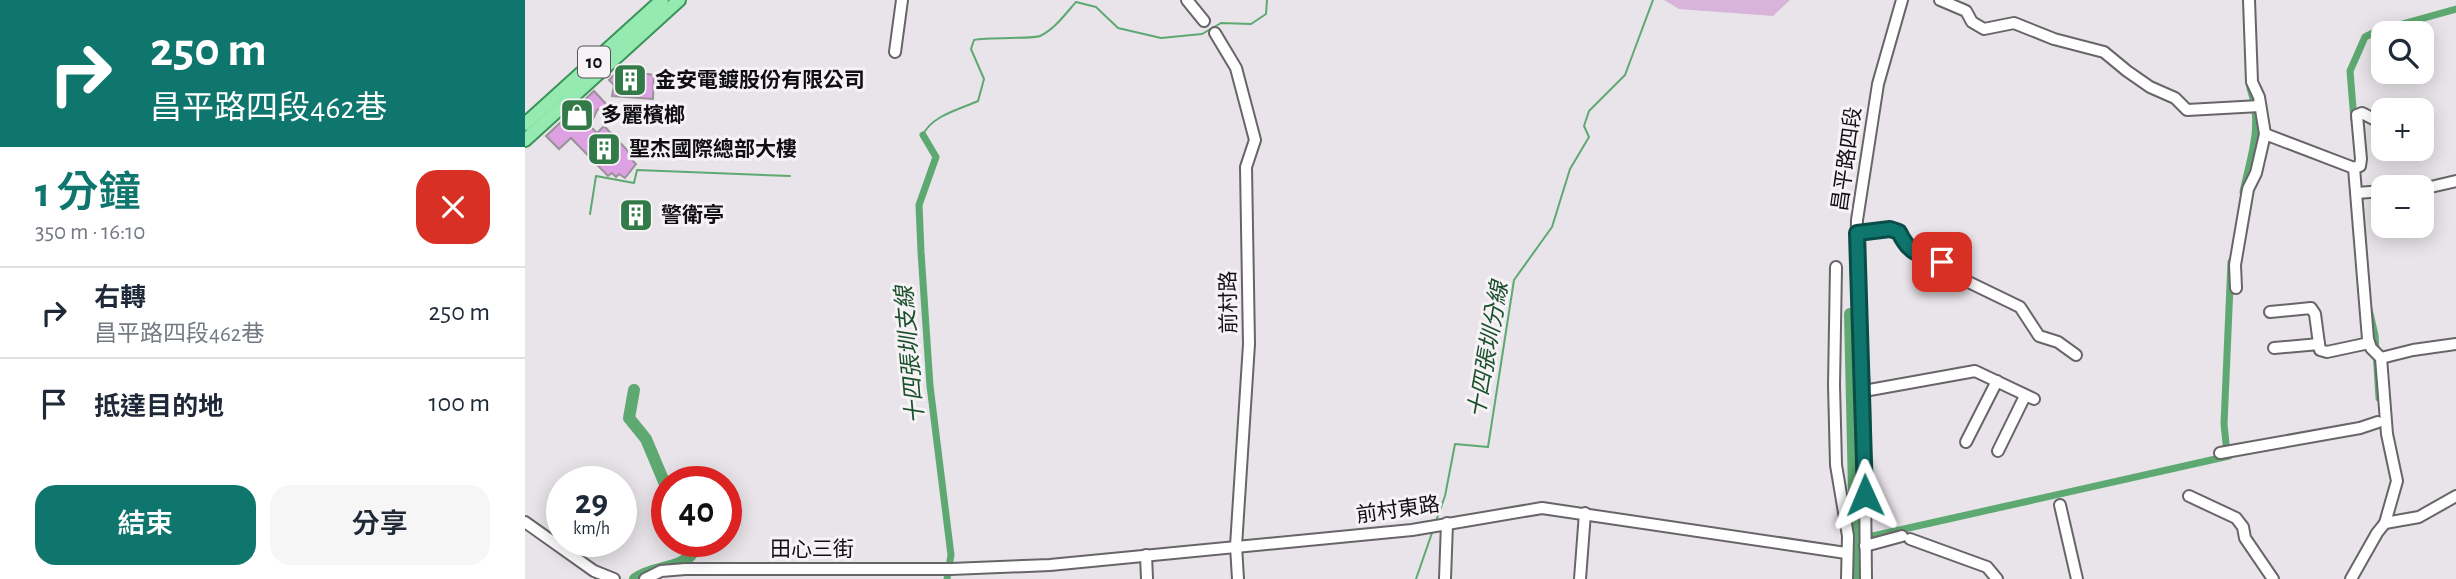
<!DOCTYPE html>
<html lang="zh-TW">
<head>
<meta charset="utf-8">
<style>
	:root { --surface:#fff; --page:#f6f6f7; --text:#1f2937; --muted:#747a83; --line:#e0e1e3; --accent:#0f766e }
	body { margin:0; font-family:"Alegreya Sans","Noto Sans TC",sans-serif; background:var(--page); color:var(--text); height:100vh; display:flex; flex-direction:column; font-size:26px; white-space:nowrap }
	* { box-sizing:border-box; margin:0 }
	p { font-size:23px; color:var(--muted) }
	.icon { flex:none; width:38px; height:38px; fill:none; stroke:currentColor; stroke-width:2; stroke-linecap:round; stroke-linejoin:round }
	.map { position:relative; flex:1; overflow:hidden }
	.sheet { display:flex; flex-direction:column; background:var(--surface); width:525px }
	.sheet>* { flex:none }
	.hud { background:#0f766e; color:#fff; overflow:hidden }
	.controls { position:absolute; left:1846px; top:21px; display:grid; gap:14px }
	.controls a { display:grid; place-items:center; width:63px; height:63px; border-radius:14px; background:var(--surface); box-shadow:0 4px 18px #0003; font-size:35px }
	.speed { position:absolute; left:21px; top:466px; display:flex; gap:14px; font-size:35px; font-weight:700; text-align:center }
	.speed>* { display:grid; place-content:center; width:91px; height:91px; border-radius:50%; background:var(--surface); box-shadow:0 4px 18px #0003; line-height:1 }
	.speed small { font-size:18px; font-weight:400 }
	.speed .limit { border:10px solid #d22; background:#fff; color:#111 }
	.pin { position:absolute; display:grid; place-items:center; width:60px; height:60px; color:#fff; margin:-30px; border-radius:14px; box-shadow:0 4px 10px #0006 }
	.me { position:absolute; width:77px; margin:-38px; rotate:359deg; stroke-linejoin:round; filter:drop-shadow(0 0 5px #0008) }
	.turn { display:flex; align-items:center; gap:24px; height:147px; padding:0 35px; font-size:32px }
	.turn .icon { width:91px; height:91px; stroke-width:2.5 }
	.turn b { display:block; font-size:49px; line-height:60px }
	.round { display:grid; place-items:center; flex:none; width:74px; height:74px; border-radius:21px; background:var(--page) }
	.summary { display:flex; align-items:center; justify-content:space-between; height:119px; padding:0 35px }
	h1 { font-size:42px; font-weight:600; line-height:52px; color:var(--accent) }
	.action { display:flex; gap:14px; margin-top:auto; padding:14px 35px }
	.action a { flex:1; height:80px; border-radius:21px; background:var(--accent); color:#fff; font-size:28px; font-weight:600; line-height:80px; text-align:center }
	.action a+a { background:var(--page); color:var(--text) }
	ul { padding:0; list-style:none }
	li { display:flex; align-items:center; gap:21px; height:91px; padding:0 35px; border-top:2px solid var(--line) }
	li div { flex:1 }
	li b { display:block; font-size:26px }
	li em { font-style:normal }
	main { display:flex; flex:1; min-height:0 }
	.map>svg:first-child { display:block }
	.green { fill:#d8b4db }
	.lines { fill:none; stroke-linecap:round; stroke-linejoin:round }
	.stream { stroke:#5ea971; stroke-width:2 }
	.canal { stroke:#5ea971; stroke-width:7 }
	.river { stroke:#5ea971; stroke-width:12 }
	.building { fill:#dda1e3; stroke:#979397; stroke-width:2 }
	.minor-casing { stroke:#686569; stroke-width:14 }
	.major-casing { stroke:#399458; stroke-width:16 }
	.minor { stroke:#fff; stroke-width:10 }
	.major { stroke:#95eab2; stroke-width:12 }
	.route-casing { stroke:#0a4d48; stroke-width:18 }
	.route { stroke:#0f766e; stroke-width:12 }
	.labels { text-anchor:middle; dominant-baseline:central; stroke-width:6; stroke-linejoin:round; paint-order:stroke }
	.shield { fill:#f6f2f6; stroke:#555356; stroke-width:2 }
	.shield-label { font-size:19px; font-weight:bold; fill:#100f11 }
	.poi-label { font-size:21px; font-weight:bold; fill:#100f11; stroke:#f6f2f6; text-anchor:start }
	.street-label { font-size:21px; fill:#100f11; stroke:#f6f2f6 }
	.water-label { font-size:23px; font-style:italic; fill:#19502b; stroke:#f6f2f6 }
</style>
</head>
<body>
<main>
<section class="sheet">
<div class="hud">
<div class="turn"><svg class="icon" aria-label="right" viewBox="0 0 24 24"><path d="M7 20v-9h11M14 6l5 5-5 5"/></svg><div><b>250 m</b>昌平路四段462巷</div></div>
</div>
<div class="summary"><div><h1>1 分鐘</h1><p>350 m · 16:10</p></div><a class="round" style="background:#d93025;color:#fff"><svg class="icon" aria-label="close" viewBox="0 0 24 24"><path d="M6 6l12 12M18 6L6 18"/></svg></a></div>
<ul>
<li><svg class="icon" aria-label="right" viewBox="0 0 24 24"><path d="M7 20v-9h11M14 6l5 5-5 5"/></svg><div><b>右轉</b><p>昌平路四段462巷</p></div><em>250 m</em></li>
<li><svg class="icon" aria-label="arrive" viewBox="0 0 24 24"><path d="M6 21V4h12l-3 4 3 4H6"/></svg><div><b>抵達目的地</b></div><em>100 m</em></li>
</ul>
<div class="action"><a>結束</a><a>分享</a></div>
</section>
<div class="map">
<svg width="1931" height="579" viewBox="0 0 1931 579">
	<rect width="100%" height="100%" fill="#e8e4e9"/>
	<path class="green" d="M1139 0H1265L1248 16 1154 9Z"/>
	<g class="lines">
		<g class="stream">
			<path d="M398 135C406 116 435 109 453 101L459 79 446 49 449 40C463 37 509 39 515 36 530 29 541 13 551 2L571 7 593 28 636 38 677 34 696 23 726 24 741 14 742 0"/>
			<path d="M65 214 71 176 109 183 112 170 265 176"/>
			<path d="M911 521 920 496 930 444 963 447 989 280 1027 227 1045 169 1064 137 1059 126 1064 111 1100 75 1128 0"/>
			<path d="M891 579 908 530"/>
		</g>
		<g class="canal">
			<path d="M1829 120 1825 71 1840 37 1852 31 1931 9"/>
			<path d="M398 135 411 157 394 205 396 252 405 386 426 555 422 579"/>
			<path d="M1718 192C1726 154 1738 126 1725 88"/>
			<path d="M1844 309 1850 335 1854 398"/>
			<path d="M1702 453 1699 424 1706 262"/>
			<path d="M1330 540 1704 456"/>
		</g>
		<g class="river">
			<path d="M1325 314 1331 579"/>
			<path d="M109 390 104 418 121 439 142 489"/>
			<path d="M110 579C129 565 157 570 168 552L164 541"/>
		</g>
	</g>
	<g class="building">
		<path d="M94 70 101 74 105 71 129 75 128 99 87 96 89 85 84 80Z"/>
		<path d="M69 91 82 105 72 110 65 126 72 133 79 126 106 154 104 157 111 164 100 178 94 174 91 177 87 173 83 176 46 138 34 149 21 136Z"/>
	</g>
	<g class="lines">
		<g class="minor-casing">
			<g id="minor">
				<path d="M662 0 679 21"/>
				<path d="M1415 0 1441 11 1447 22 1459 29 1489 23 1529 39 1579 52 1602 71 1625 87 1650 98 1662 110 1735 106"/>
				<path d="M1724 0 1727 82 1734 97 1740 134 1829 168 1843 339 1846 348 1856 358 1862 434 1872 481 1860 523 1852 533 1826 579"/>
				<path d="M690 33 711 68 730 140 721 167 724 344 711 546 713 579"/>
				<path d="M370 52 377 0"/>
				<path d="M1829 168 1835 166 1836 159 1832 115 1837 113 1858 124"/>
				<path d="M1897 189 1931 181"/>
				<path d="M1832 193 1858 191"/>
				<path d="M1332 233 1365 229 1374 232 1381 247 1391 253 1417 262 1431 276 1495 307 1514 336 1533 342 1551 355"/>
				<path d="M1311 267 1309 385 1311 465 1323 536 1322 579"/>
				<path d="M1711 288 1710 265 1723 189 1731 173 1740 134"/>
				<path d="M1745 312 1786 308 1790 314 1794 344"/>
				<path d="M1749 348 1794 344 1795 350 1802 352 1844 343"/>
				<path d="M1856 358 1888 350 1931 344"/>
				<path d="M1339 391 1450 371 1509 399"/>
				<path d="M1441 442 1472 381"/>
				<path d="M1473 451 1500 396"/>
				<path d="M1695 453 1835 428 1853 422"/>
				<path d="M1664 496 1711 518 1718 527 1720 538 1748 579"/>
				<path d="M1535 505 1552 579"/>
				<path d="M0 522 69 571 89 579"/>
				<path d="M1860 523 1894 517 1931 496"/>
				<path d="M1385 539 1462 567 1472 579"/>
				<path d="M1340 546 1377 536"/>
				<path d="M621 555 622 579"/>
				<path d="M120 579 136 571 160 569H426L525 565 887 530 1017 508 1321 553"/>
				<path d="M920 579 922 523"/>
				<path d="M1055 579 1060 513"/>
				<path d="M1341 579 1339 391 1331 262 1332 220 1353 84 1377 0"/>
			</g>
		</g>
		<g class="major-casing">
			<g id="major">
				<path d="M0 124 137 0"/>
				<path d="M0 140 154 0"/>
			</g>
		</g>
		<use href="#minor" class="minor"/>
		<use href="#major" class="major"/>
	</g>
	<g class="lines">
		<g class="route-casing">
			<path id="route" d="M1340 495 1332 233 1365 229 1374 232C1384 254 1395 255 1417 262"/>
		</g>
		<use href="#route" class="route"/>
	</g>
	<defs>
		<g id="building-square" transform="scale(1.75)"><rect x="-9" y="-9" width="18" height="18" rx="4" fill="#327b49" stroke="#f6f2f6"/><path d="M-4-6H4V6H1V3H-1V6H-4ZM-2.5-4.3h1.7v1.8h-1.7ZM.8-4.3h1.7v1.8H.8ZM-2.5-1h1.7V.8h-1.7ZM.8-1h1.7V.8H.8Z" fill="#fff"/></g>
		<g id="shop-square" transform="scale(1.75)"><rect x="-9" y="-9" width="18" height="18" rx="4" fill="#327b49" stroke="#f6f2f6"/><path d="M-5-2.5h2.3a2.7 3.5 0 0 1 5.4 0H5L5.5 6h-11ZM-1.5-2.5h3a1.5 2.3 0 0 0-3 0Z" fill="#fff"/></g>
	</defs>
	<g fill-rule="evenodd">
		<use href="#building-square" x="105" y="80"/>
		<use href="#shop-square" x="52" y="115"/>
		<use href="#building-square" x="79" y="149"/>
		<use href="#building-square" x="111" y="215"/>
	</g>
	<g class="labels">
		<rect class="shield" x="53" y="46.5" width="32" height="31" rx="5"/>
		<g class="shield-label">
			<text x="69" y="62">10</text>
		</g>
		<g class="poi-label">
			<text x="130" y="80">金安電鍍股份有限公司</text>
			<text x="76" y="115">多麗檳榔</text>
			<text x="104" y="149">聖杰國際總部大樓</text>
			<text x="136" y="215">警衛亭</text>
		</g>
		<g class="street-label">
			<text transform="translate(1322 159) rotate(-82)">昌平路四段</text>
			<text transform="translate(704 302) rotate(-91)">前村路</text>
			<text transform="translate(873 510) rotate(-8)">前村東路</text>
			<text x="287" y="549">田心三街</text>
		</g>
		<g class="water-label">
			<text transform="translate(964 350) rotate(-80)">十四張圳分線</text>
			<text transform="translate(386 355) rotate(-95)">十四張圳支線</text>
		</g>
	</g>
</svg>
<div class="controls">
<a><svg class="icon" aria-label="search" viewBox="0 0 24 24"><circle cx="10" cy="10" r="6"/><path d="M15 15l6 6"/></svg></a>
<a>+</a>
<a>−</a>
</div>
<div class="speed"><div>29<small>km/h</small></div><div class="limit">40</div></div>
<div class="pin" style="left:1417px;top:262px;background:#d93025"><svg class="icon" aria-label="arrive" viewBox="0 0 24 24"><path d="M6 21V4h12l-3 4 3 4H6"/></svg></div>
<svg class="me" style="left:1340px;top:495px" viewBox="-20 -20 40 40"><path d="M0-17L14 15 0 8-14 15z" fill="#0f766e" stroke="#fff" stroke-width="4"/></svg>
</div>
</main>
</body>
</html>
